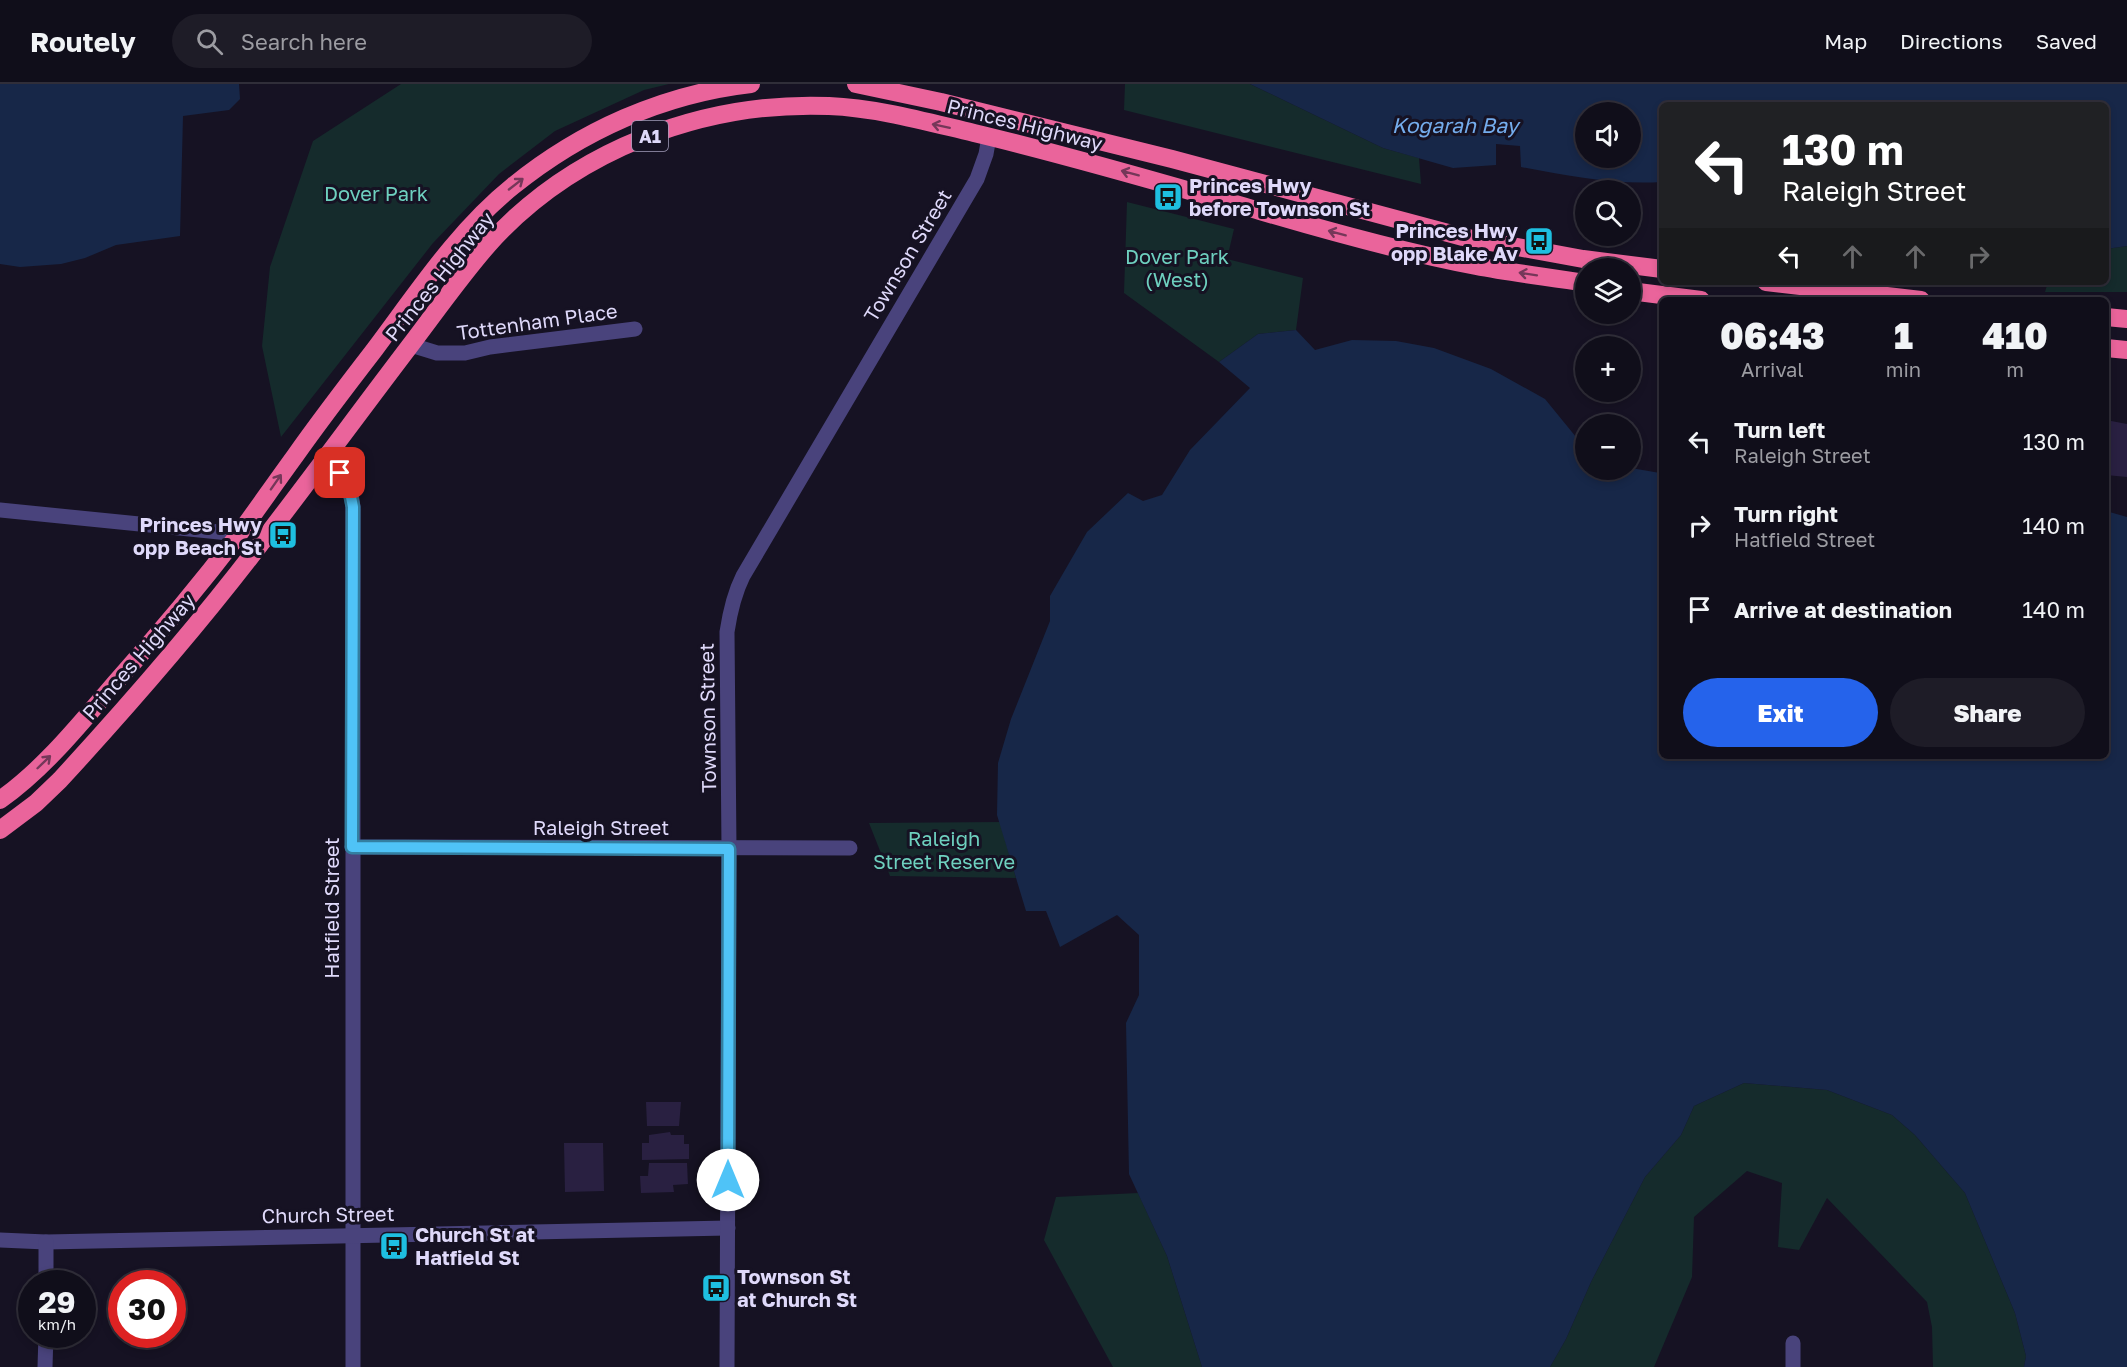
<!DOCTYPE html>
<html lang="en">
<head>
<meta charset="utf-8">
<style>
	:root { --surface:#100e1a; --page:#1e1c27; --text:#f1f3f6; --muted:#9c9ca2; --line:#302e39; --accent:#2563eb }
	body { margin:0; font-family:"Golos Text",sans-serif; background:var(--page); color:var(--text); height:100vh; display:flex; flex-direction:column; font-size:22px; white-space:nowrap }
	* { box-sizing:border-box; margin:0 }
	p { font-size:20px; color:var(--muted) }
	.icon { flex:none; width:33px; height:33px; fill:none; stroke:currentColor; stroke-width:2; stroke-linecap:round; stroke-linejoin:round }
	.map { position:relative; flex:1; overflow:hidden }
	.side { position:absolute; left:1659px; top:213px; width:450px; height:462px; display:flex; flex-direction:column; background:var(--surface); border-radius:9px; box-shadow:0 3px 9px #0003,0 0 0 2px var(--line) }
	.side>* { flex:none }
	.hud { position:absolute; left:1659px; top:18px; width:450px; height:183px; border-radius:9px; box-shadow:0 3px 9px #0003,0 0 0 2px var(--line); background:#202124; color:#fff; overflow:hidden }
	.tools { position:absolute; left:1575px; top:18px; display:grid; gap:12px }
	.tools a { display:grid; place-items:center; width:66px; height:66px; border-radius:50%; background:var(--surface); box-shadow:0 3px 9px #0003,0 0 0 2px var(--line); font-size:30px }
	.speed { position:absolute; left:18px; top:1186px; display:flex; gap:12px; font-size:30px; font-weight:700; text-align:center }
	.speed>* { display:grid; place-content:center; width:78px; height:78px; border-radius:50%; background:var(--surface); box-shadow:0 3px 9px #0003,0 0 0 2px var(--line); line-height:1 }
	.speed small { font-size:15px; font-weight:400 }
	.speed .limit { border:9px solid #d22; background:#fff; color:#111 }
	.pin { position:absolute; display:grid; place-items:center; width:51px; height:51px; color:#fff; margin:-26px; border-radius:12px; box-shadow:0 3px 9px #0006 }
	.me { position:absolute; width:66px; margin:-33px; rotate:0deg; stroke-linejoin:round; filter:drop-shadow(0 0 4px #0008) }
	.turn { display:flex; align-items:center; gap:21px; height:126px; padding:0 24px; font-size:27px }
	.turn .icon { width:78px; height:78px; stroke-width:2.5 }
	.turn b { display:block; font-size:42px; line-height:51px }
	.lanes { display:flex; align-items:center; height:57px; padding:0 24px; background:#0003; justify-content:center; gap:30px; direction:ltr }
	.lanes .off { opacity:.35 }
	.eta { display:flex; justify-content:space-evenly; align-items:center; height:102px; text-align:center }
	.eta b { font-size:36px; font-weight:800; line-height:42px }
	.cta { display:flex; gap:12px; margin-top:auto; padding:12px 24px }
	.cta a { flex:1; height:69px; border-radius:36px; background:var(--accent); color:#fff; font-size:24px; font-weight:800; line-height:69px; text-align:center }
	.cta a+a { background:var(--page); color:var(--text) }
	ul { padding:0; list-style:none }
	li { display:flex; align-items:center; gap:18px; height:84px; padding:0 24px }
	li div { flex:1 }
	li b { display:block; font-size:22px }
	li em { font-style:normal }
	header { display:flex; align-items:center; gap:36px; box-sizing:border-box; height:84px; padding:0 30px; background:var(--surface); border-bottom:2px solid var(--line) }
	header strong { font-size:28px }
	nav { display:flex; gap:33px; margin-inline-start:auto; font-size:21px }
	.search { width:420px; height:54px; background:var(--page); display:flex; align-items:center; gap:15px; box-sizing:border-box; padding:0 21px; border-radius:33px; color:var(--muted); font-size:22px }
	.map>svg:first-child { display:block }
	.green { fill:#152b2c }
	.water { fill:#172748; fill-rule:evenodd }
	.building { fill:#292041 }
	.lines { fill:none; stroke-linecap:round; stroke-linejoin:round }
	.minor { stroke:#49437c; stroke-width:15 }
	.highway { stroke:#ea649b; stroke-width:18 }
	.oneway { stroke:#753759 }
	.route-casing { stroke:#337fa1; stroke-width:15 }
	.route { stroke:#4fc3f7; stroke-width:10 }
	.labels { text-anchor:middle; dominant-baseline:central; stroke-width:6; stroke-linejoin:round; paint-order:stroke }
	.shield { fill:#161223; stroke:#a39dba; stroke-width:1.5 }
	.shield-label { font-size:18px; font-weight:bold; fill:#dfd9fa }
	.street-label { font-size:20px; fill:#dfd9fa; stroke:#161223 }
	.poi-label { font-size:20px; font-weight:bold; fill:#dfd9fa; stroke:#161223; text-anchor:start }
	.park-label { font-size:20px; fill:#6ed0bf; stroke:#161223 }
	.water-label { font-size:21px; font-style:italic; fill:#74acec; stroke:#161223 }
</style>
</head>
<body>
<header>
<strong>Routely</strong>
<div class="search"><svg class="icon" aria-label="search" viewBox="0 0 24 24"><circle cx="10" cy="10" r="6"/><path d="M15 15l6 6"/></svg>Search here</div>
<nav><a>Map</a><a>Directions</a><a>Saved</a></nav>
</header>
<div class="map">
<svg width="2127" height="1283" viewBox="0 0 2127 1283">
	<rect width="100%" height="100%" fill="#161223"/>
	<g class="green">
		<path d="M401 0H669L644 6 555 47 499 90 433 159 281 353 262 262 270 183 313 57Z"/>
		<path d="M1125 0H1250L1383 64 1419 74 1421 100 1124 26Z"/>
		<path d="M1127 118 1234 145 1227 175 1303 194 1296 246 1258 250 1219 278 1124 209Z"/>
		<path d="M2127 162V208H2045L2048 198H2106V165Z"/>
		<path d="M1000 738 1016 794 890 792 869 739Z"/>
		<path d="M1744 999 1827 1006 1892 1031 1915 1051 1965 1109 2015 1229 2026 1272 2024 1283H1933L1932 1243 1927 1218 1827 1114 1799 1166 1778 1163 1782 1099 1747 1087 1694 1133 1692 1193 1654 1283H1550L1566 1255 1591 1198 1645 1093 1681 1051 1694 1022Z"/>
		<path d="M1138 1109 1167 1172 1202 1283H1113L1044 1156 1056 1113Z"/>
	</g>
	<g class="water">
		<path d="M0 0H239L240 15 229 26 183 32 180 152 116 161 85 174 61 180 20 183 0 180Z"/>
		<path d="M1250 0H2127V162L2106 165V21H1662V98C1614 101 1568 92 1521 83L1520 62 1496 60V81L1453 84 1383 64ZM1586 28H1630V74H1586Z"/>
		<path d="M1296 246 1315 266 1352 256 1396 257 1434 264 1491 285 1545 315 1585 364 1586 386 1631 384 1660 389 1662 386V672H2106V427L2127 433V1283H2024L2026 1272 2015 1229 1965 1109 1915 1051 1892 1031 1827 1006 1744 999 1694 1022 1681 1051 1645 1093 1591 1198 1566 1255 1550 1283H1202L1167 1172 1129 1090 1126 939 1139 911V851L1117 831 1060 863 1046 827H1026L997 731 998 679 1011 635 1050 537V512L1087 448 1128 409 1143 417 1162 411 1190 366 1250 304 1219 278 1258 250Z"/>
	</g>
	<g class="building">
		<path d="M2106 336 2127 340V393L2106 391Z"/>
		<path d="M646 1018H681L679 1042H647Z"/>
		<path d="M670 1048 671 1051H684V1060H689V1075L642 1076V1059H649V1051Z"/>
		<path d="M564 1059H603L604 1107 565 1108Z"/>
		<path d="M649 1079H687L688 1100 673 1101 674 1108 641 1109 640 1092H648Z"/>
	</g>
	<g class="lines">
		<g class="minor">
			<path d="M411 261 437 269H465L490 263 635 245"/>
			<path d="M324 375C340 389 351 401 353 423V1283"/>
			<path d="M0 426 239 450"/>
			<path d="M352 763 850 764"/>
			<path d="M0 1156 46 1158 728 1144"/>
			<path d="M46 1200V1158"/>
			<path d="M45 1283 46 1251"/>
			<path d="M727 1283 729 764 727 548C730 528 734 510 743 492L977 95 986 70 989 53"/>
			<path d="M1793 1283V1259"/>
		</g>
		<g class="highway">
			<path d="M856 0 941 18 1172 75 1463 153 1583 175 1662 185"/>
			<path d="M1766 198 1921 216"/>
			<path d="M1630 207 1701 216"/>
			<path d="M2106 233 2127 235"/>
			<path d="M2106 264 2127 266"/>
			<path d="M0 716C45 684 80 640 116 598 159 550 200 501 239 450 258 424 276 398 295 372 321 335 348 300 375 265 417 209 458 146 513 102 581 47 663 10 751 0"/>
			<path d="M0 746 36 719 60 696C129 621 196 544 258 463 309 397 358 330 409 263 435 229 460 193 488 161 573 66 703 17 829 22 878 24 927 38 974 49 1071 72 1165 100 1260 127 1331 148 1403 168 1476 182 1512 189 1549 193 1586 199"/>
		</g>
	</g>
	<defs><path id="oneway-shaft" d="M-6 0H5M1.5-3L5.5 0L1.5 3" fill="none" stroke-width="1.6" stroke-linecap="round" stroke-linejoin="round" transform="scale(1.5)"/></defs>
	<g class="oneway">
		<use href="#oneway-shaft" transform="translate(941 42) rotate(-168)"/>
		<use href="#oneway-shaft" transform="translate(1130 89) rotate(-165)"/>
		<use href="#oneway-shaft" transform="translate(516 100) rotate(-38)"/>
		<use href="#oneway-shaft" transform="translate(1337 149) rotate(-165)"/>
		<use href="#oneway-shaft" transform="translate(1528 190) rotate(-171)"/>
		<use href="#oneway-shaft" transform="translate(276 398) rotate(-55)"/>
		<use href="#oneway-shaft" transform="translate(44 678) rotate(-44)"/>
	</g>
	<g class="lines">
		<g class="route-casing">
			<path id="route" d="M340 389 349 403 353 423 352 763 729 765 728 1096"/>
		</g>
		<use href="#route" class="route"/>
	</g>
	<defs>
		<g id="bus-square" transform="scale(1.5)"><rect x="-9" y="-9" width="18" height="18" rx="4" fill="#1ebfe0" stroke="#161223"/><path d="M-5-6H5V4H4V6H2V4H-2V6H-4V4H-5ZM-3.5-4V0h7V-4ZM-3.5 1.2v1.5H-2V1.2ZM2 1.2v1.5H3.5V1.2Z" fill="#111"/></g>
	</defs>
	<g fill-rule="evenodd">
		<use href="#bus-square" x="1168" y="113"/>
		<use href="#bus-square" x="1539" y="157"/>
		<use href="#bus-square" x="283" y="451"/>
		<use href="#bus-square" x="394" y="1162"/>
		<use href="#bus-square" x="716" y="1204"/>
	</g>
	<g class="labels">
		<rect class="shield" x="632" y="37" width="36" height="30" rx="4.5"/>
		<g class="shield-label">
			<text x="650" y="52">A1</text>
		</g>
		<g class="street-label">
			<text transform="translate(1025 40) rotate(14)">Princes Highway</text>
			<text transform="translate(907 171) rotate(-59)">Townson Street</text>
			<text transform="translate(439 192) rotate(-51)">Princes Highway</text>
			<text transform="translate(537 237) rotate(-8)">Tottenham Place</text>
			<text transform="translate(138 572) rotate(-49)">Princes Highway</text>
			<text transform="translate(707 634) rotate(-91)">Townson Street</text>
			<text x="601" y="743">Raleigh Street</text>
			<text transform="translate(331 824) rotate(-90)">Hatfield Street</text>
			<text transform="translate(328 1130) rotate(-1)">Church Street</text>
		</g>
		<g class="poi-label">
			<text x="1189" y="101">Princes Hwy<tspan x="1189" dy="23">before Townson St</tspan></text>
			<text x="1518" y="146" text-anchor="end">Princes Hwy<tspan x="1518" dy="23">opp Blake Av</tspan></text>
			<text x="262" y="440" text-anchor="end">Princes Hwy<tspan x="262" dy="23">opp Beach St</tspan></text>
			<text x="415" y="1150">Church St at<tspan x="415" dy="23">Hatfield St</tspan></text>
			<text x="737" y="1192">Townson St<tspan x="737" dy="23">at Church St</tspan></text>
		</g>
		<g class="park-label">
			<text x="376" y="109">Dover Park</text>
			<text x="1177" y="172">Dover Park<tspan x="1177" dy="23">(West)</tspan></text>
			<text x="944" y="754">Raleigh<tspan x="944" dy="23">Street Reserve</tspan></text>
		</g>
		<g class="water-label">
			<text x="1455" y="41">Kogarah Bay</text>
		</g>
	</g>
</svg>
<div class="tools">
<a><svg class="icon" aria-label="sound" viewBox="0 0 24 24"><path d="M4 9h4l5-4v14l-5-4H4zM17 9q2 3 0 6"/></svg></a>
<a><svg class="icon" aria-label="search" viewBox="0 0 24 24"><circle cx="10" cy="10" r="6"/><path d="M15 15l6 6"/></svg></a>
<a><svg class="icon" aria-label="layers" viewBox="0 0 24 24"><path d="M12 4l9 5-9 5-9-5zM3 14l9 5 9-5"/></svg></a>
<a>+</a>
<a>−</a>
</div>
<div class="speed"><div>29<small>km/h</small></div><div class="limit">30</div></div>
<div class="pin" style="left:340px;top:389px;background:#d93025"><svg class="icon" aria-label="arrive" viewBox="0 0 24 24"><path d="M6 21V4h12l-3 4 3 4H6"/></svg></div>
<svg class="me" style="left:728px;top:1096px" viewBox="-20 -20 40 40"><circle r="19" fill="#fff"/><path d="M0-13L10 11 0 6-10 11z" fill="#4fc3f7"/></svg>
<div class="hud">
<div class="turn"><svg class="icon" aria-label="left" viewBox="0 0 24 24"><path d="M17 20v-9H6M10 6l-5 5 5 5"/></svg><div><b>130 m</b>Raleigh Street</div></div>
<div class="lanes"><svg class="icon" aria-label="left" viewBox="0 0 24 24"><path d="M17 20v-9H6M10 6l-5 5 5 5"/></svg><svg class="icon off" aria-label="ahead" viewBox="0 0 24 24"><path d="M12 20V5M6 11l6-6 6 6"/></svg><svg class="icon off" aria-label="ahead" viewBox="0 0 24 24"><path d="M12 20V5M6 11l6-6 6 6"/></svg><svg class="icon off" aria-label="right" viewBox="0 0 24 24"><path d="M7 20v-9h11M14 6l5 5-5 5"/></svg></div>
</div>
<section class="side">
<div class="eta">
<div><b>06:43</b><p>Arrival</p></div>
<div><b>1</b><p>min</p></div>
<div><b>410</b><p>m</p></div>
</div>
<ul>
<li><svg class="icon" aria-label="left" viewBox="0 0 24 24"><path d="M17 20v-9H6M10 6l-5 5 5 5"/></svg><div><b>Turn left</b><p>Raleigh Street</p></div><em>130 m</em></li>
<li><svg class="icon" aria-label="right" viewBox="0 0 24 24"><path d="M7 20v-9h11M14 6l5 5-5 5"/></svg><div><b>Turn right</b><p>Hatfield Street</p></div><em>140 m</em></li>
<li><svg class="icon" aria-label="arrive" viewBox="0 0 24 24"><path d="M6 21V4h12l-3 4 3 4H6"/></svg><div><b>Arrive at destination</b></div><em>140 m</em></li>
</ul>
<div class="cta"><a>Exit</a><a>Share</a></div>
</section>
</div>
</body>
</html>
